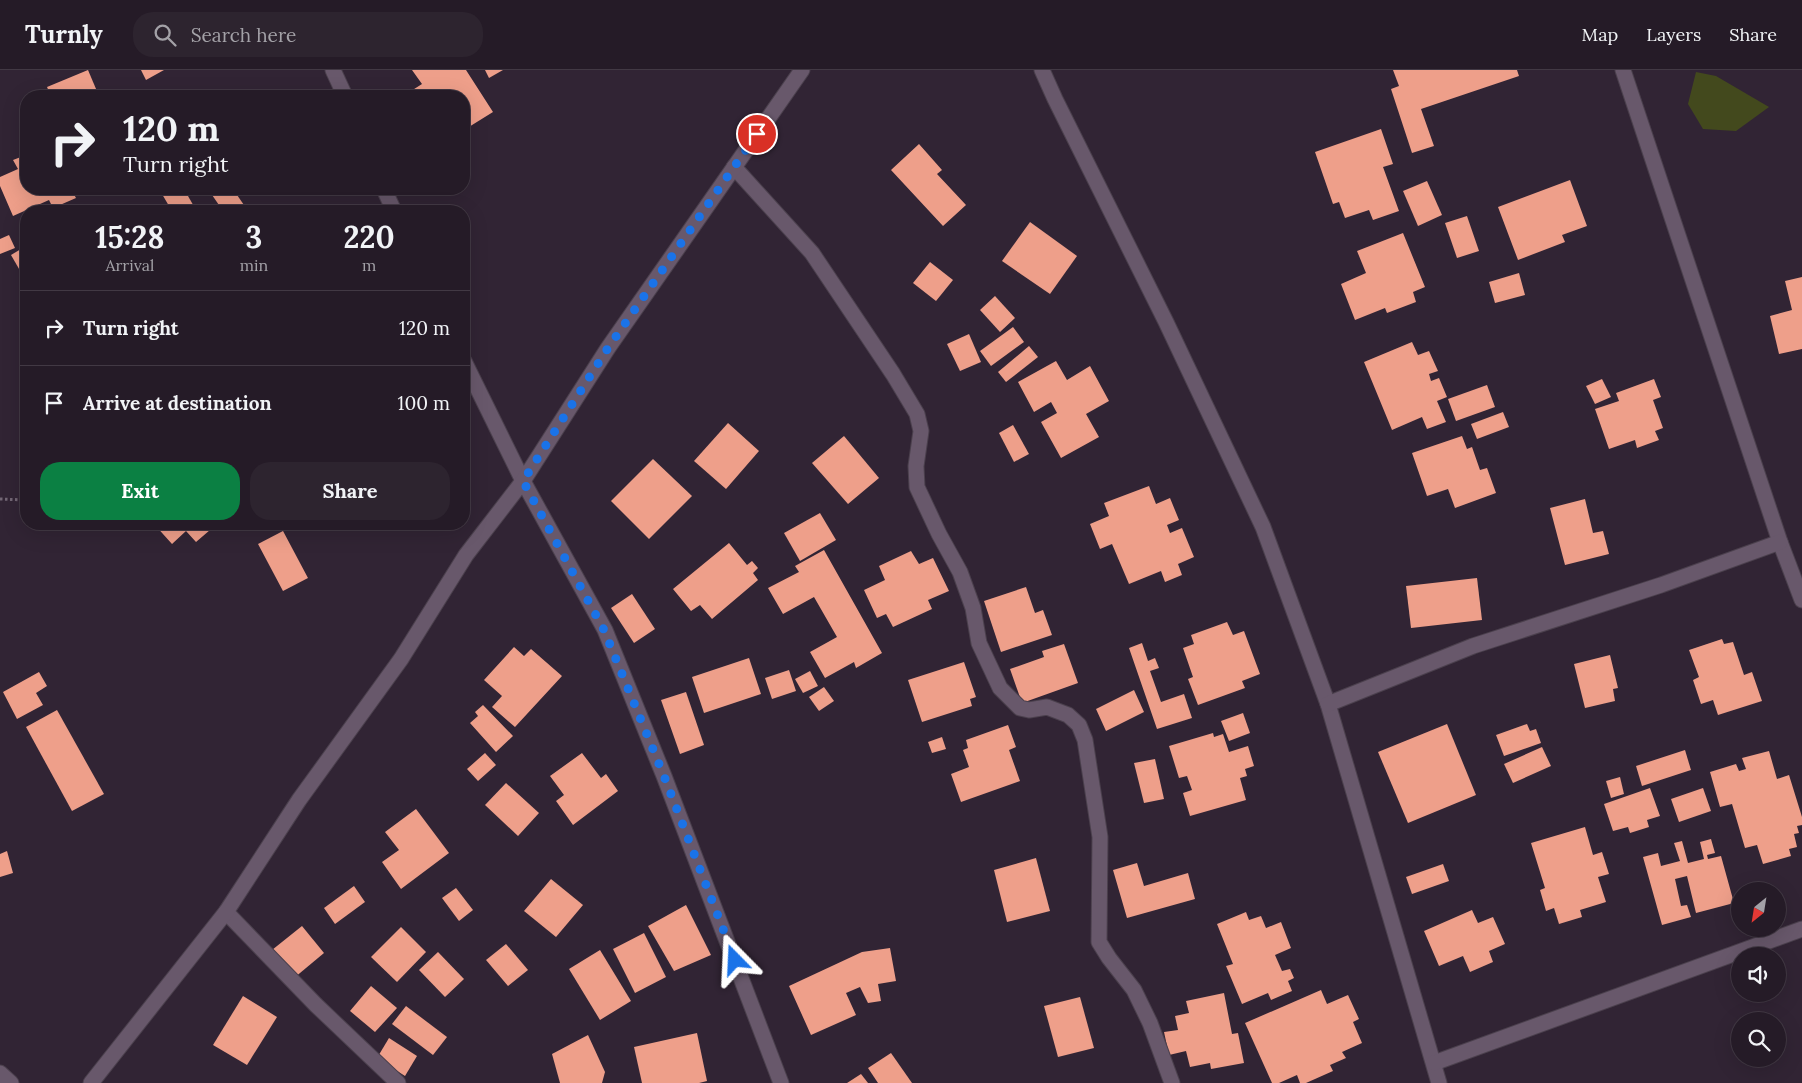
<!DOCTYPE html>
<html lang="en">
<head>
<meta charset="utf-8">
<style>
	:root { --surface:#251b27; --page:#2d242f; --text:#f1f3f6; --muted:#a3a1a7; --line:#423944; --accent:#0b8043 }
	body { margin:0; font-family:Lora,serif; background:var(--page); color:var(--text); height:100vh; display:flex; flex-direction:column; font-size:19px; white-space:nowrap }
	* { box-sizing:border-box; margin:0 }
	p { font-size:16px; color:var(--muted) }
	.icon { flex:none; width:28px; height:28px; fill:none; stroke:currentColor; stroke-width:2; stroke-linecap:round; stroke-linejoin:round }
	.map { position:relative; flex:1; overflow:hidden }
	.sheet { position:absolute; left:20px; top:135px; width:450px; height:325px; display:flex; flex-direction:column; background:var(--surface); border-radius:20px; box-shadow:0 5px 20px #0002,0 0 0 1px var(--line) }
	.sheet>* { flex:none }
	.guide { position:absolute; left:20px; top:20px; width:450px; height:105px; border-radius:20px; box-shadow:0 5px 20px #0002,0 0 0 1px var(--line); background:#251b27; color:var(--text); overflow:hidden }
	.needle { width:32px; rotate:210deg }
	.controls { position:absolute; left:1731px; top:812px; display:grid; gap:10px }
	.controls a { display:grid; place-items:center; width:55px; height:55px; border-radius:50%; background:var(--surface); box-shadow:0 5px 20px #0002,0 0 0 1px var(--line); font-size:25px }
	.pin { position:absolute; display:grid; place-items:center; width:42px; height:42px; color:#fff; margin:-21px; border:2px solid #fff; border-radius:50%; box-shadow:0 1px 5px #0007 }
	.me { position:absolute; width:55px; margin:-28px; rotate:339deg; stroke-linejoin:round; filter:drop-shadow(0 0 4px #0008) }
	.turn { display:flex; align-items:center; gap:18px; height:105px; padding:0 20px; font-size:22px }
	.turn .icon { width:65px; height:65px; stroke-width:2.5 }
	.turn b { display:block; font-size:35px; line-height:42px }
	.eta { display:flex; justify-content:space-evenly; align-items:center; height:85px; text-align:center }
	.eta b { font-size:30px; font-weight:700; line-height:35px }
	.action { display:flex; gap:10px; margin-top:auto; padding:10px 20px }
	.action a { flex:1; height:58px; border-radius:20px; background:var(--accent); color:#fff; font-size:20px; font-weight:700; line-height:58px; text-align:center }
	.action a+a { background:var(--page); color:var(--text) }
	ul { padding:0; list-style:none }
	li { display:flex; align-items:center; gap:15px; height:75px; padding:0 20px; border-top:1px solid var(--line) }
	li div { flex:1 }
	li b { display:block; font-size:19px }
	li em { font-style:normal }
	header { display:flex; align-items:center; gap:30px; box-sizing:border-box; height:70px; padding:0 25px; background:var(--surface); border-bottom:1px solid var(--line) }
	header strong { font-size:24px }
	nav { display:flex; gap:28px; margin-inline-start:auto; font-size:18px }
	.search { width:350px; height:45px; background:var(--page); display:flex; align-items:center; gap:12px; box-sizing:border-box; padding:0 18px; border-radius:20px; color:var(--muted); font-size:19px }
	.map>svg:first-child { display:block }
	.green { fill:#43491d }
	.building { fill:#ee9f8a }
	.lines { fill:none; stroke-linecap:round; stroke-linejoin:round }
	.minor-casing { stroke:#4b404d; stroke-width:17 }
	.path { stroke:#736775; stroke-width:3; stroke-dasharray:2.5 2.5; stroke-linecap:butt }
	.minor { stroke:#68586b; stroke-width:15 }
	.route { stroke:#1a73e8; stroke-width:9; stroke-dasharray:0 16.2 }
</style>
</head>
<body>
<header>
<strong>Turnly</strong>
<div class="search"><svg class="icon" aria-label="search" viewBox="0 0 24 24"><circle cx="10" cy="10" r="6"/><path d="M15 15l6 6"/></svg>Search here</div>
<nav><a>Map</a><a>Layers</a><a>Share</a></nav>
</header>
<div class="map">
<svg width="1802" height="1013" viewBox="0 0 1802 1013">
	<rect width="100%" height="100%" fill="#312434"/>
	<path class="green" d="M1696 2 1716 6 1769 37 1736 61 1703 59 1688 34Z"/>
	<g class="building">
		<path d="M88 0 99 26H51L47 17Z"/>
		<path d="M141 0H164L146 10Z"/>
		<path d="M412 0H466L493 42 464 60V26H414L411 21 422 14Z"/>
		<path d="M485 0H503L489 8Z"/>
		<path d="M1393 0H1517L1519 6 1421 39 1434 76 1412 83 1391 19 1399 16Z"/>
		<path d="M1381 59 1393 94 1383 97 1399 141 1373 150 1369 140 1345 148 1339 132 1333 134 1315 82Z"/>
		<path d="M919 74 942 100 937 104 966 135 943 156 891 100Z"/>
		<path d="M26 85V119H71L76 128 53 138 49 130 13 146 0 116V107L18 99 13 90Z"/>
		<path d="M1570 110 1587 156 1562 165 1565 172 1518 190 1498 137Z"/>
		<path d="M1427 111 1442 145 1418 156 1403 121Z"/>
		<path d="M159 119H184L196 140 172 141Z"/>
		<path d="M208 119H233L248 141H223Z"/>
		<path d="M1467 146 1479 181 1457 188 1445 153Z"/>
		<path d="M1030 152 1077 186 1050 224 1002 191Z"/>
		<path d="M1403 163 1425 217 1413 222 1416 232 1387 243 1385 238 1355 250 1341 214 1366 203 1357 181Z"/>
		<path d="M9 165 15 178 0 184V169Z"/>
		<path d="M26 176V211L11 185Z"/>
		<path d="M930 192 953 210 936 231 913 213Z"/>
		<path d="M1519 203 1525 225 1495 233 1489 212Z"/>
		<path d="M1802 207V279L1779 284 1770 246 1792 240 1785 211Z"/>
		<path d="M995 226 1015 248 1000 262 980 240Z"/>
		<path d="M1013 257 1024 272 991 296 980 281Z"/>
		<path d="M969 264 981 292 960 301 947 274Z"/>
		<path d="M1412 272 1418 285 1429 281 1438 301 1429 304 1431 311 1439 308 1447 327 1437 331 1446 352 1427 359 1422 347 1392 360 1364 292Z"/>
		<path d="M1029 276 1038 287 1006 312 998 302Z"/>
		<path d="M1056 291 1067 310 1090 296 1109 331 1086 344 1099 367 1061 388 1041 352 1057 343 1051 332 1034 342 1018 312Z"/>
		<path d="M1602 309 1611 327 1595 334 1586 316Z"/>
		<path d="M1654 309 1661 327 1653 330 1663 358 1655 361 1659 370 1637 378 1635 370 1609 379 1595 339 1619 331 1616 323Z"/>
		<path d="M1487 315 1495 337 1456 351 1448 329Z"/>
		<path d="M1503 342 1509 357 1477 369 1471 354Z"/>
		<path d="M728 353 759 381 726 419 694 391Z"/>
		<path d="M1013 355 1029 384 1014 392 999 363Z"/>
		<path d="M844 366 879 408 848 434 812 393Z"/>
		<path d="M1462 366 1467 379 1472 377 1480 400 1487 398 1496 423 1455 438 1448 419 1427 426 1412 383Z"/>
		<path d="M653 389 692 426 649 469 611 431Z"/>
		<path d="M1149 416 1156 434 1170 428 1179 450 1167 455 1170 463 1182 458 1194 487 1178 494 1182 505 1165 512 1161 501 1129 514 1112 474 1100 479 1090 454 1109 446 1104 433Z"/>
		<path d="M1585 429 1593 463 1603 461 1609 484 1565 495 1550 438Z"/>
		<path d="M820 443 836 470 800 491 784 463Z"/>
		<path d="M154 454H217L196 472 186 461 172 474Z"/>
		<path d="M283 461 308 508 283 521 258 474Z"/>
		<path d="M729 473 747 495 752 491 758 498 753 503 758 510 712 549 700 535 691 541 673 519Z"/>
		<path d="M824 480 882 583 856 598 854 592 825 608 810 582 837 567 814 527 783 544 768 518 799 502 795 496Z"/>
		<path d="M911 481 919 494 933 488 949 521 928 530 932 539 893 557 886 544 877 548 864 520 885 510 879 496Z"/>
		<path d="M1477 508 1482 550 1411 558 1406 516Z"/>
		<path d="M1026 517 1035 543 1043 540 1052 565 1001 582 984 531Z"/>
		<path d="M632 524 655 559 634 573 611 538Z"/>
		<path d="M1227 552 1233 565 1244 561 1260 604 1242 611 1245 618 1198 635 1188 609 1193 607 1183 578 1194 574 1191 565Z"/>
		<path d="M1722 569 1724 574 1733 572 1744 605 1752 602 1762 631 1718 645 1713 630 1701 634 1693 610 1699 607 1689 580Z"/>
		<path d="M1142 573 1148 591 1155 588 1159 598 1150 601 1161 632 1184 624 1192 648 1157 659 1129 578Z"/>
		<path d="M1064 574 1078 613 1022 633 1010 599 1044 587 1042 581Z"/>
		<path d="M514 577 524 586 531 579 562 606 515 657 492 637 502 626 484 610Z"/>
		<path d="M1610 585 1618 618 1613 619 1615 631 1585 638 1574 594Z"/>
		<path d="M749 588 761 624 704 643 692 607Z"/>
		<path d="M964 592 976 627 970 629 972 636 922 652 908 610Z"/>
		<path d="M789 600 796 621 772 629 765 608Z"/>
		<path d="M810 601 818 616 803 623 795 609Z"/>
		<path d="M39 602 47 616 36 623 43 635 17 649 3 622Z"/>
		<path d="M824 617 834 631 819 641 809 627Z"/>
		<path d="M1134 620 1144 642 1106 661 1096 639Z"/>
		<path d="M686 622 704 675 680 684 661 630Z"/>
		<path d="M483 635 513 666 496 682 470 653 478 646 475 642Z"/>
		<path d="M57 640 104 724 72 741 26 657Z"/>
		<path d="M1243 643 1250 663 1229 671 1221 651Z"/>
		<path d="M1447 654 1476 725 1408 753 1378 682Z"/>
		<path d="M1527 654 1530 661 1536 659 1541 673 1504 686 1496 665Z"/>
		<path d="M1008 655 1016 677 1009 680 1020 711 961 732 951 704 969 697 963 680 968 678 966 670Z"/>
		<path d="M1213 663 1214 667 1223 664 1229 682 1248 676 1254 696 1245 699 1247 706 1240 708 1246 730 1190 746 1183 723 1192 720 1187 706 1179 708 1169 676Z"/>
		<path d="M942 667 946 679 932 683 928 672Z"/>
		<path d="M1542 677 1551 696 1513 713 1504 694Z"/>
		<path d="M1685 680 1691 700 1642 716 1636 696Z"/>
		<path d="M1769 681 1777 709 1789 705 1802 747V755L1797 756 1799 763 1794 764 1797 777 1789 779 1791 786 1763 794 1757 775 1745 778 1732 734 1720 737 1710 702 1736 694 1739 701 1746 699 1742 688Z"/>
		<path d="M485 683 496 695 478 711 467 699Z"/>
		<path d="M582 683 601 708 606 704 618 721 573 755 556 731 564 725 550 706Z"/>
		<path d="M1155 689 1164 729 1144 733 1134 693Z"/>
		<path d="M1620 707 1624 724 1611 728 1606 711Z"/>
		<path d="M506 713 539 743 518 766 485 735Z"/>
		<path d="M1650 718 1660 746 1647 750 1649 757 1630 763 1628 757 1613 761 1604 734Z"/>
		<path d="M1703 718 1711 741 1679 752 1671 729Z"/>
		<path d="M416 739 449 783 401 819 382 792 399 780 385 762Z"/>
		<path d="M1585 757 1593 785 1602 782 1609 804 1598 807 1606 832 1580 840 1582 847 1559 854 1554 838 1546 841 1540 820 1545 818 1531 773Z"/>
		<path d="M1711 769 1715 783 1707 785 1708 789 1721 786 1734 833 1696 843 1687 806 1675 809 1681 836 1687 835 1691 847 1662 855 1643 787 1658 783 1661 796 1680 791 1674 773 1682 771 1688 793 1704 789 1700 772Z"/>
		<path d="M7 781 13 803 0 807V784Z"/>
		<path d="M1036 788 1050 841 1007 852 994 800Z"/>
		<path d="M1137 793 1144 816 1188 803 1195 829 1127 848 1113 800Z"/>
		<path d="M1443 794 1449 811 1412 824 1406 807Z"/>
		<path d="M551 809 583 835 556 867 524 841Z"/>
		<path d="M354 816 365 832 335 854 324 838Z"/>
		<path d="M456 818 473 840 459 851 442 828Z"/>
		<path d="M686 835 711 885 674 901 648 856Z"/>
		<path d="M1472 840 1478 853 1493 847 1505 874 1489 881 1493 892 1470 902 1463 886 1439 896 1424 861Z"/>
		<path d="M1246 842 1249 850 1261 846 1266 858 1281 852 1291 878 1275 885 1282 901 1290 899 1294 908 1288 911 1292 921 1271 930 1268 923 1242 934 1226 896 1233 894 1217 854Z"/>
		<path d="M302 856 324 883 294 908 272 880Z"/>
		<path d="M401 857 426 882 397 912 371 887Z"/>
		<path d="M644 863 666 907 635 923 613 879Z"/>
		<path d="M506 874 528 900 508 916 486 890Z"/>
		<path d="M890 878 896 911 878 914 881 931 868 933 860 917 846 923 856 945 811 965 789 916 862 882Z"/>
		<path d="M600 880 631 931 600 950 569 899Z"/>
		<path d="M438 882 464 909 445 927 419 900Z"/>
		<path d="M371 916 397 938 375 962 350 941Z"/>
		<path d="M1321 920 1327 934 1348 925 1359 949 1353 952 1362 973 1342 982 1346 988 1330 995 1333 1001 1306 1013H1300L1297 1005 1279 1013H1272L1245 953Z"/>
		<path d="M1224 923 1232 964 1238 963 1244 993 1211 999 1210 993 1190 997 1186 981 1169 985 1164 962 1178 960 1175 946 1189 943 1186 931Z"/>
		<path d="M243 926 277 947 247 995 213 975Z"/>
		<path d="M1080 927 1094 978 1058 987 1044 936Z"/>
		<path d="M406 936 447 967 433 985 392 954Z"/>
		<path d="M697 963 707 1011 699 1013H642L634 977Z"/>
		<path d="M588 965 605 1002 602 1013H560L552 984Z"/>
		<path d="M389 968 417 986 405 1006 377 988Z"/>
		<path d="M891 983 912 1013H878L868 998Z"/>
		<path d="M861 1004 868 1013H847Z"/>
	</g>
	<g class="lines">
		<g class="minor-casing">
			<g id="minor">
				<path d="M333 0 345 26"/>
				<path d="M1042 0 1055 29 1166 252 1263 457 1328 634 1439 1013"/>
				<path d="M1623 0 1780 472 1802 530"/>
				<path d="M734 97 812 183 893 304 917 344 921 361 916 396 917 417 939 464 960 502 973 538 979 573 1000 618 1020 638 1029 640 1047 637 1068 645 1079 655 1085 670 1100 767 1099 872 1109 888 1134 920 1150 953 1172 1013"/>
				<path d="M384 119 394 141"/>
				<path d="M464 291 523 411 605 560 664 706 781 1013"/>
				<path d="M1328 634 1473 576 1661 515 1780 472"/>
				<path d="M226 842 316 935 398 1013"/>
				<path d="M1434 993 1802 859"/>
				<path d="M0 1003 11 1013"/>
				<path d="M91 1013 226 842 299 730 401 589 466 485 523 411 608 278 802 0"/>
			</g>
		</g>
		<path class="path" d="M0 429 26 430"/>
		<use href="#minor" class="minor"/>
	</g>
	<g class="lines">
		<path class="route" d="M735 890 664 706 604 560 523 411 608 278 757 64"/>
	</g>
</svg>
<div class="controls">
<a><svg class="needle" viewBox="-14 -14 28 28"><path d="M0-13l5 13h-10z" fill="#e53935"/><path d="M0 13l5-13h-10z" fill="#a3a1a7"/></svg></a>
<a><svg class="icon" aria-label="sound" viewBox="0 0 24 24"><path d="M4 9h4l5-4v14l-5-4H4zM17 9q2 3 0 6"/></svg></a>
<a><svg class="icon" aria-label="search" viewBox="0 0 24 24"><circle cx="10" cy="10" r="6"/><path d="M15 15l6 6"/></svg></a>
</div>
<div class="pin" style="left:757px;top:64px;background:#d93025"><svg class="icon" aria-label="arrive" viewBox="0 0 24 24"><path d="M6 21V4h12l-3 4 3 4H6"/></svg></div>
<svg class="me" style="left:735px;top:890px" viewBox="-20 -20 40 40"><path d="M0-17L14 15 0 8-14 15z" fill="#1a73e8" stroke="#fff" stroke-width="4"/></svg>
<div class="guide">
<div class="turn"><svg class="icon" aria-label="right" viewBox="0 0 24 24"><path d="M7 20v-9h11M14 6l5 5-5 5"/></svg><div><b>120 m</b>Turn right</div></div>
</div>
<section class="sheet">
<div class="eta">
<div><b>15:28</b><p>Arrival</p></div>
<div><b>3</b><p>min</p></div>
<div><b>220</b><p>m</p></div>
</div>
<ul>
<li><svg class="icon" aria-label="right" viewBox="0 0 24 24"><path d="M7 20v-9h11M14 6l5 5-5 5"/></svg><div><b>Turn right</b></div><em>120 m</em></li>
<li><svg class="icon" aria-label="arrive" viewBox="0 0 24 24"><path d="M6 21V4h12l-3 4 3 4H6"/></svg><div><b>Arrive at destination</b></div><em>100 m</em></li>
</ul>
<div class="action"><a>Exit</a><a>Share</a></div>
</section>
</div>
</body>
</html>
